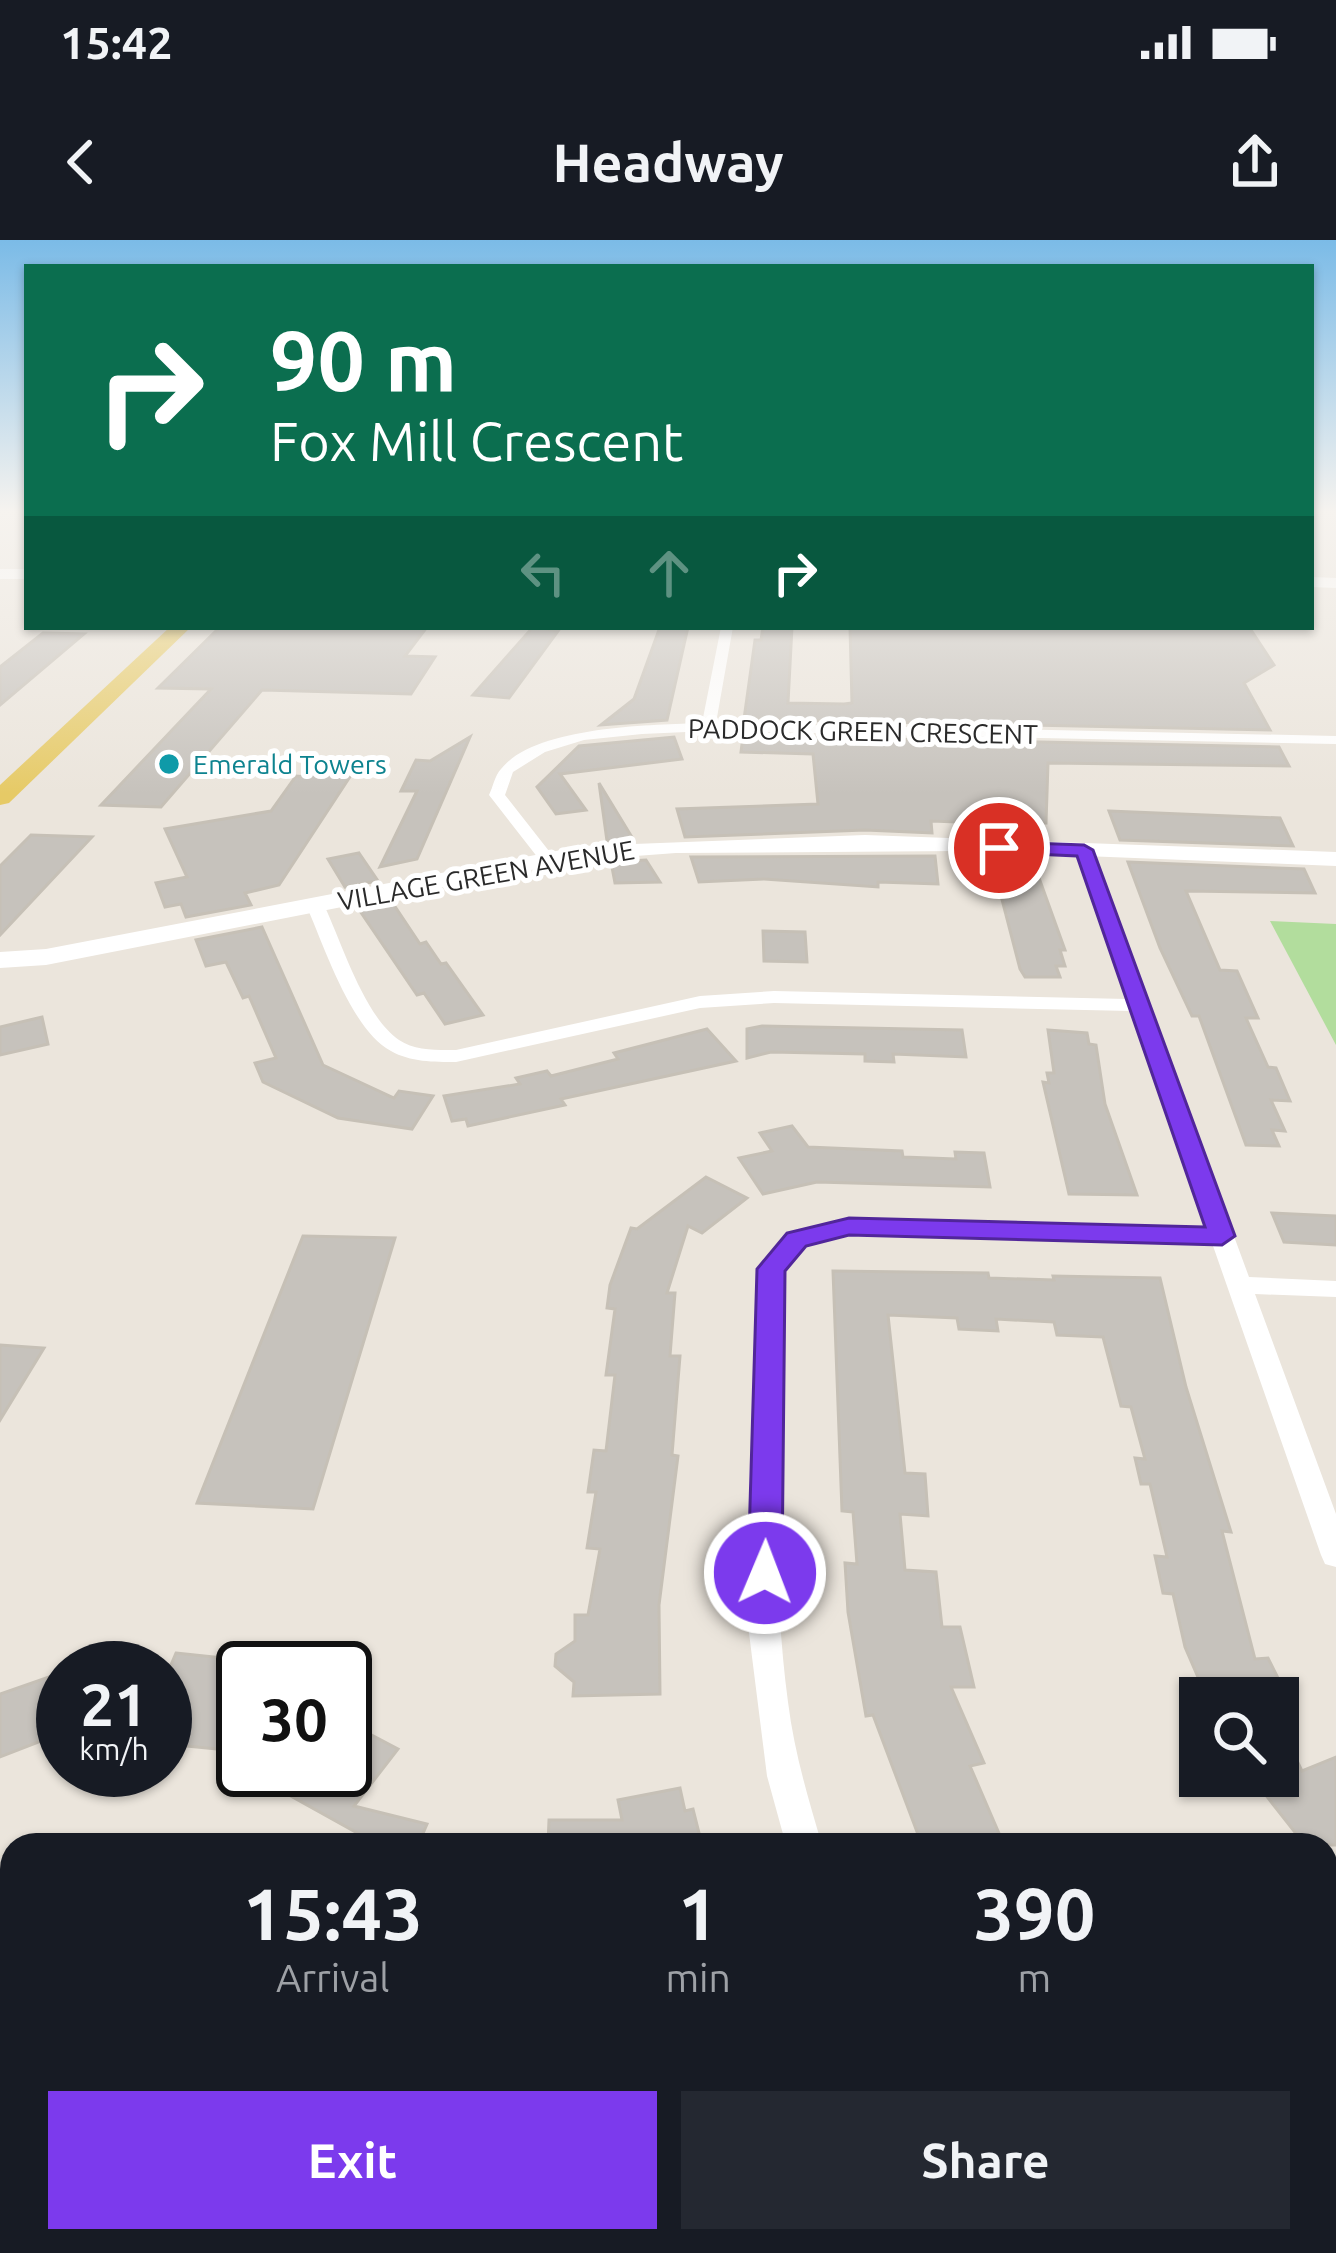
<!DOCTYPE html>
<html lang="en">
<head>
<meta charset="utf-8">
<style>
	:root { --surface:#171b24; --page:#242831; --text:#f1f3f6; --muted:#9ea1a6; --accent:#7c3aed }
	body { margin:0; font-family:Ubuntu,sans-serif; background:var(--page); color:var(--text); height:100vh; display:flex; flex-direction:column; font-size:45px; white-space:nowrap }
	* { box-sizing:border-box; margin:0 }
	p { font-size:39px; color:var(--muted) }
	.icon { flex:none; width:66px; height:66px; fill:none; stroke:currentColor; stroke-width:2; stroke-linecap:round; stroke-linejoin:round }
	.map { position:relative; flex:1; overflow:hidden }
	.side { position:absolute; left:0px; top:1593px; width:1338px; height:420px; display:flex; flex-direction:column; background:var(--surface); border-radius:36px 36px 0 0; box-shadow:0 3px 9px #0004 }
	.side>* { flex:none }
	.top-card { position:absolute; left:24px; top:24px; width:1290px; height:366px; border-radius:0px; box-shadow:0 3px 9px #0004; background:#0b6e4f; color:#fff; overflow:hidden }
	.fabs { position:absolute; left:1179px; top:1437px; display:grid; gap:24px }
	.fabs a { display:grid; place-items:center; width:120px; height:120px; border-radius:0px; background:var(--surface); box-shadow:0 3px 9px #0004; font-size:60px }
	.speed { position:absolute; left:36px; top:1401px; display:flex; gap:24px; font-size:60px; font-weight:700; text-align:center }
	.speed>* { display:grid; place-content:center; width:156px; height:156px; border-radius:50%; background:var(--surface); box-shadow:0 3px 9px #0004; line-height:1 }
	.speed small { font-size:30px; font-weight:400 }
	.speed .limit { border:6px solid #111; border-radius:18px; background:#fff; color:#111 }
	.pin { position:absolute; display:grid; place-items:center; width:102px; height:102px; color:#fff; margin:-51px; border:6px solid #fff; border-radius:50%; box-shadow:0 3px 12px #0007 }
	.me { position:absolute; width:132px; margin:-66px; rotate:1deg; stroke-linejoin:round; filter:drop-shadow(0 0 9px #0008) }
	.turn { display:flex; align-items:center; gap:42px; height:252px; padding:0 48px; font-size:54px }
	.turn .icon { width:156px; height:156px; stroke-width:2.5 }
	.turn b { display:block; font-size:84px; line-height:102px }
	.lanes { display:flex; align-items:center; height:114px; padding:0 48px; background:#0003; justify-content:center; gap:60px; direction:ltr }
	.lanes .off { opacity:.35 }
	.eta { display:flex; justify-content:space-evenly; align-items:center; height:204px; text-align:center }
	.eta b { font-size:72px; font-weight:600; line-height:84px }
	.button { display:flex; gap:24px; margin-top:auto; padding:24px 48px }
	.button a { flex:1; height:138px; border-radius:0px; background:var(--accent); color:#fff; font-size:48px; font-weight:600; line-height:138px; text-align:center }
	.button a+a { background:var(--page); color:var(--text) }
	.status { display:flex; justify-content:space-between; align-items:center; height:84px; padding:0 60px; background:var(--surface); direction:ltr }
	.status svg { height:33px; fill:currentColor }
	header { display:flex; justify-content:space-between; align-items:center; height:156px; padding:0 48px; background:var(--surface); font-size:54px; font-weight:600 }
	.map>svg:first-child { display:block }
	.green { fill:#b2dd9d }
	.building { fill:#c6c2bc; stroke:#c6c0b6; stroke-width:3 }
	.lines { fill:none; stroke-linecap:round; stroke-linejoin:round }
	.street { fill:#fff; fill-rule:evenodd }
	.secondary { fill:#fff; fill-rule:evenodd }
	.primary { fill:#e6ca66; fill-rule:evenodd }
	.route { fill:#7c3aed; stroke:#51269a; stroke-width:3 }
	.culture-dot { fill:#0f9aa8; stroke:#fff; stroke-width:4.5 }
	.labels { text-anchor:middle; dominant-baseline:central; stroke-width:10; stroke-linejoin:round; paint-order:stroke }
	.far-street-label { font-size:27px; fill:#2a2a2a; stroke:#fff }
	.far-culture-label { font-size:27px; fill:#0d838f; stroke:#fff; text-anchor:start }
</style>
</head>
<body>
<div class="status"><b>15:42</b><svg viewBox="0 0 49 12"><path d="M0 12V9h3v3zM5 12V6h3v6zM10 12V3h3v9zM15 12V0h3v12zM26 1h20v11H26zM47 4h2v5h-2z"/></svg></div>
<header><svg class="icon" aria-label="back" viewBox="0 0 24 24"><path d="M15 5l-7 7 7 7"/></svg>Headway<svg class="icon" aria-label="share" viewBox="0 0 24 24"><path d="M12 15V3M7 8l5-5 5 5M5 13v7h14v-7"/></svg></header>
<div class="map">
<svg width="1336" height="2013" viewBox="0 0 1336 2013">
	<rect width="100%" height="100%" fill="#ebe5dc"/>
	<path class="green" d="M1270 681 1336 684V805Z"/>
	<g class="building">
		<path d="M220 387H427L405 416 435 417 411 454 262 450 161 567 101 565 211 449 158 448Z"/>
		<path d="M533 387 558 391 509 458 473 455Z"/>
		<path d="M660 387H688L667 480 601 485 634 459Z"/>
		<path d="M763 387H792L788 463 844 464 852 463 850 387H1249L1274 425 1244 443 1270 490 744 479 755 400H761Z"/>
		<path d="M43 393 84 394 0 465V427Z"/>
		<path d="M743 496 1279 507 1289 526 1048 523 1046 583 1013 584 1016 596 986 595 984 583 931 581 932 593 865 590 685 597 677 569 818 564 813 514 741 512Z"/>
		<path d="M470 497 417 619 380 627 417 551H401L416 520 430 521Z"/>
		<path d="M674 497 682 519 560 534 586 570 556 574 537 547 579 506Z"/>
		<path d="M313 530 353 532 279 645 245 653 251 665 186 677 181 664 165 667 156 643 187 637 165 589 271 571 296 536 309 537Z"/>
		<path d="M599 543 633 599 607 601Z"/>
		<path d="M1109 571 1280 578 1293 606 1120 600Z"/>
		<path d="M31 595 92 597 0 695V626Z"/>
		<path d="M359 613 378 641 345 647 328 619Z"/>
		<path d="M935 616 938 644 878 642V647L764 639 699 642 691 617Z"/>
		<path d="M991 617 1022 618 1027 637 1039 638 1065 710H1060L1065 726H1056L1060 737H1025L1020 729Z"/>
		<path d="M646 620 660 642 615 643 611 622Z"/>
		<path d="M1128 622 1304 629 1315 653 1186 651 1220 730 1237 731 1258 778H1246L1268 827 1276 828 1290 861 1271 860 1285 891 1272 890 1279 906 1246 905 1199 776H1192L1160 708Z"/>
		<path d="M392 662 420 704 426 702 441 724 446 723 483 775 445 784 424 753 417 755 358 668Z"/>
		<path d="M262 687 323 825 394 858 399 851 433 856 412 889 338 878 263 842 255 823 276 818 249 756 243 758 226 722 206 726 196 700Z"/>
		<path d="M763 691 805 692 807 722 764 721Z"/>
		<path d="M42 777 48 804 0 815V787Z"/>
		<path d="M762 786 962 790 966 817 893 814 894 822 865 821V814L771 812 747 818V789Z"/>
		<path d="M707 789 736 821 561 859 565 865 468 886 466 879 452 881 444 856 520 844 516 838 547 831 551 836 618 819 614 813Z"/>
		<path d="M1048 790 1087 793 1089 804 1096 805 1105 864 1137 955 1069 954 1043 842 1049 843 1047 833H1054Z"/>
		<path d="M792 886 808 907 902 911 903 917 956 919 955 912 984 913 990 947 817 942 763 954 739 918 772 911 760 893Z"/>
		<path d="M706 937 747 958 702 993 688 986 667 1053H675L670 1116H680L672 1215 678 1216 659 1365 660 1454 573 1456 574 1442 555 1426 556 1414 575 1401V1375H588L600 1309 587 1308 596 1252H588L594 1210 606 1211 615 1135H606L615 1069 607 1068 610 1045 631 988 637 989Z"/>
		<path d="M1272 973 1336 976V1005L1284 1002Z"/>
		<path d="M303 996 395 998 313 1269 197 1263Z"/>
		<path d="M833 1031 988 1033 989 1038 1054 1040 1053 1036 1160 1038 1186 1147 1231 1292 1222 1291 1255 1419 1268 1418 1288 1458H1207L1185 1407 1173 1354 1163 1353 1155 1316 1167 1317 1150 1244H1141L1135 1218 1145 1219 1131 1167 1121 1166 1103 1097 1057 1095 1054 1082 996 1079 998 1091 959 1089 957 1078 888 1075 905 1233 925 1234 928 1276 900 1274 905 1330 936 1332 942 1387H960L974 1447H951L984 1523 970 1526 1004 1605H922L873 1475 866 1476 848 1372 845 1323 857 1324 853 1272 842 1271Z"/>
		<path d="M0 1105 44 1108 0 1180Z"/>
		<path d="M176 1413 233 1419 230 1428 243 1429V1521L217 1509 165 1504V1439Z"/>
		<path d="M63 1432V1484L44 1491 46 1499 0 1517V1454Z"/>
		<path d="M345 1481 398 1509 354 1566 427 1584 418 1605H354L359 1594 244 1530H345Z"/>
		<path d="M1278 1482 1302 1531 1336 1517V1605H1305L1261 1549 1278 1542Z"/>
		<path d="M680 1548 685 1571 693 1569 702 1605H548L549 1580H622L618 1560Z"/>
	</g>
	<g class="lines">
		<g class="street">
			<path d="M721 387H733L716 483 1336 496V504L708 491 642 494 584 500 545 512 513 532 505 555 556 620 542 623 489 555C493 547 495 535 501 529 535 486 651 485 702 483Z"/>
			<path d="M1078 608 1092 611 1249 1037 1336 1041V1057L1255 1054 1336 1274V1327L1325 1324 1321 1315 1212 1003 849 994 804 1006 783 1030C780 1174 769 1319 788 1462 794 1511 808 1558 822 1605H786L767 1536 749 1393V1247L759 1029 762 1023 788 995 849 980 1207 988 1131 771 774 763 700 768 456 822C434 822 410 822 391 811 351 790 324 705 306 665L315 660 324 665C342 703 364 776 399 800 415 811 437 810 456 810L700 756 774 751 1127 759 1076 611Z"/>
			<path d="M989 2001H1035L1040 2013H994Z"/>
		</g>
		<g class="secondary">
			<rect x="0" y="329" width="27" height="10"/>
			<path d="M1311 337 1336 338V348L1311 347Z"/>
			<path d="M865 595 1336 612V626L959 611 676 613 582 620 46 725 0 728V712L46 709 582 606Z"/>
		</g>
		<path class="primary" d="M170 387H191L9 563 0 565V545Z"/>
	</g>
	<linearGradient id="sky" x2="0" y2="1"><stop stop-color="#7bbbe7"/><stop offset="0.49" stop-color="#f6f3ef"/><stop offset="1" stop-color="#f6f3ef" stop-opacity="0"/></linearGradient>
	<rect width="1336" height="554" fill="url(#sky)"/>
	<path class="route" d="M999 602 1084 605 1093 610 1235 996 1222 1005 849 995 806 1006 785 1031 782 1333 777 1343 765 1347 753 1343 748 1333 757 1029 787 993 849 978 1205 987 1077 616 992 612V604Z"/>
	<circle class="culture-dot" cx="169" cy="524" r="12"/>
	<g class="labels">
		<g class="far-street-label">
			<text transform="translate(863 491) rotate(1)">PADDOCK GREEN CRESCENT</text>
			<text transform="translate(486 635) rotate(-10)">VILLAGE GREEN AVENUE</text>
		</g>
		<g class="far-culture-label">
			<text x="193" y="524">Emerald Towers</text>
		</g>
	</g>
</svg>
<div class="fabs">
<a><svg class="icon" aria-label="search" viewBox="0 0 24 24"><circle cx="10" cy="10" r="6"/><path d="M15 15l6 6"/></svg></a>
</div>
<div class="speed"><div>21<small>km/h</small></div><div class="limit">30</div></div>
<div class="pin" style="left:999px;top:608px;background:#d93025"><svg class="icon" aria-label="arrive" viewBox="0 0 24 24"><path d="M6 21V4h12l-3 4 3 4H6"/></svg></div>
<svg class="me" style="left:765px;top:1333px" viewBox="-20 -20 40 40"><circle r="17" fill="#7c3aed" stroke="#fff" stroke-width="3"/><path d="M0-11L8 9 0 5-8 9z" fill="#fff"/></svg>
<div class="top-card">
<div class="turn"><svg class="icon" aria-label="right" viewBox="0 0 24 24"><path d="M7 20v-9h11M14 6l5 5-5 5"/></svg><div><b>90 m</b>Fox Mill Crescent</div></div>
<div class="lanes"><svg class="icon off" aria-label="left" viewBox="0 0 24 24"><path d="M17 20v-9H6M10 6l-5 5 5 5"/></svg><svg class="icon off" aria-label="ahead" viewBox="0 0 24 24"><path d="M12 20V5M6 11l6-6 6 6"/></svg><svg class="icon" aria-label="right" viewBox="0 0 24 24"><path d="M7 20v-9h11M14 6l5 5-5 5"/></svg></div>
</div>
<section class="side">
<div class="eta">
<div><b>15:43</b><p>Arrival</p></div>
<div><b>1</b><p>min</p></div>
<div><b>390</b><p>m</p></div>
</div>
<div class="button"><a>Exit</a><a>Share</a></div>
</section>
</div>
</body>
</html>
